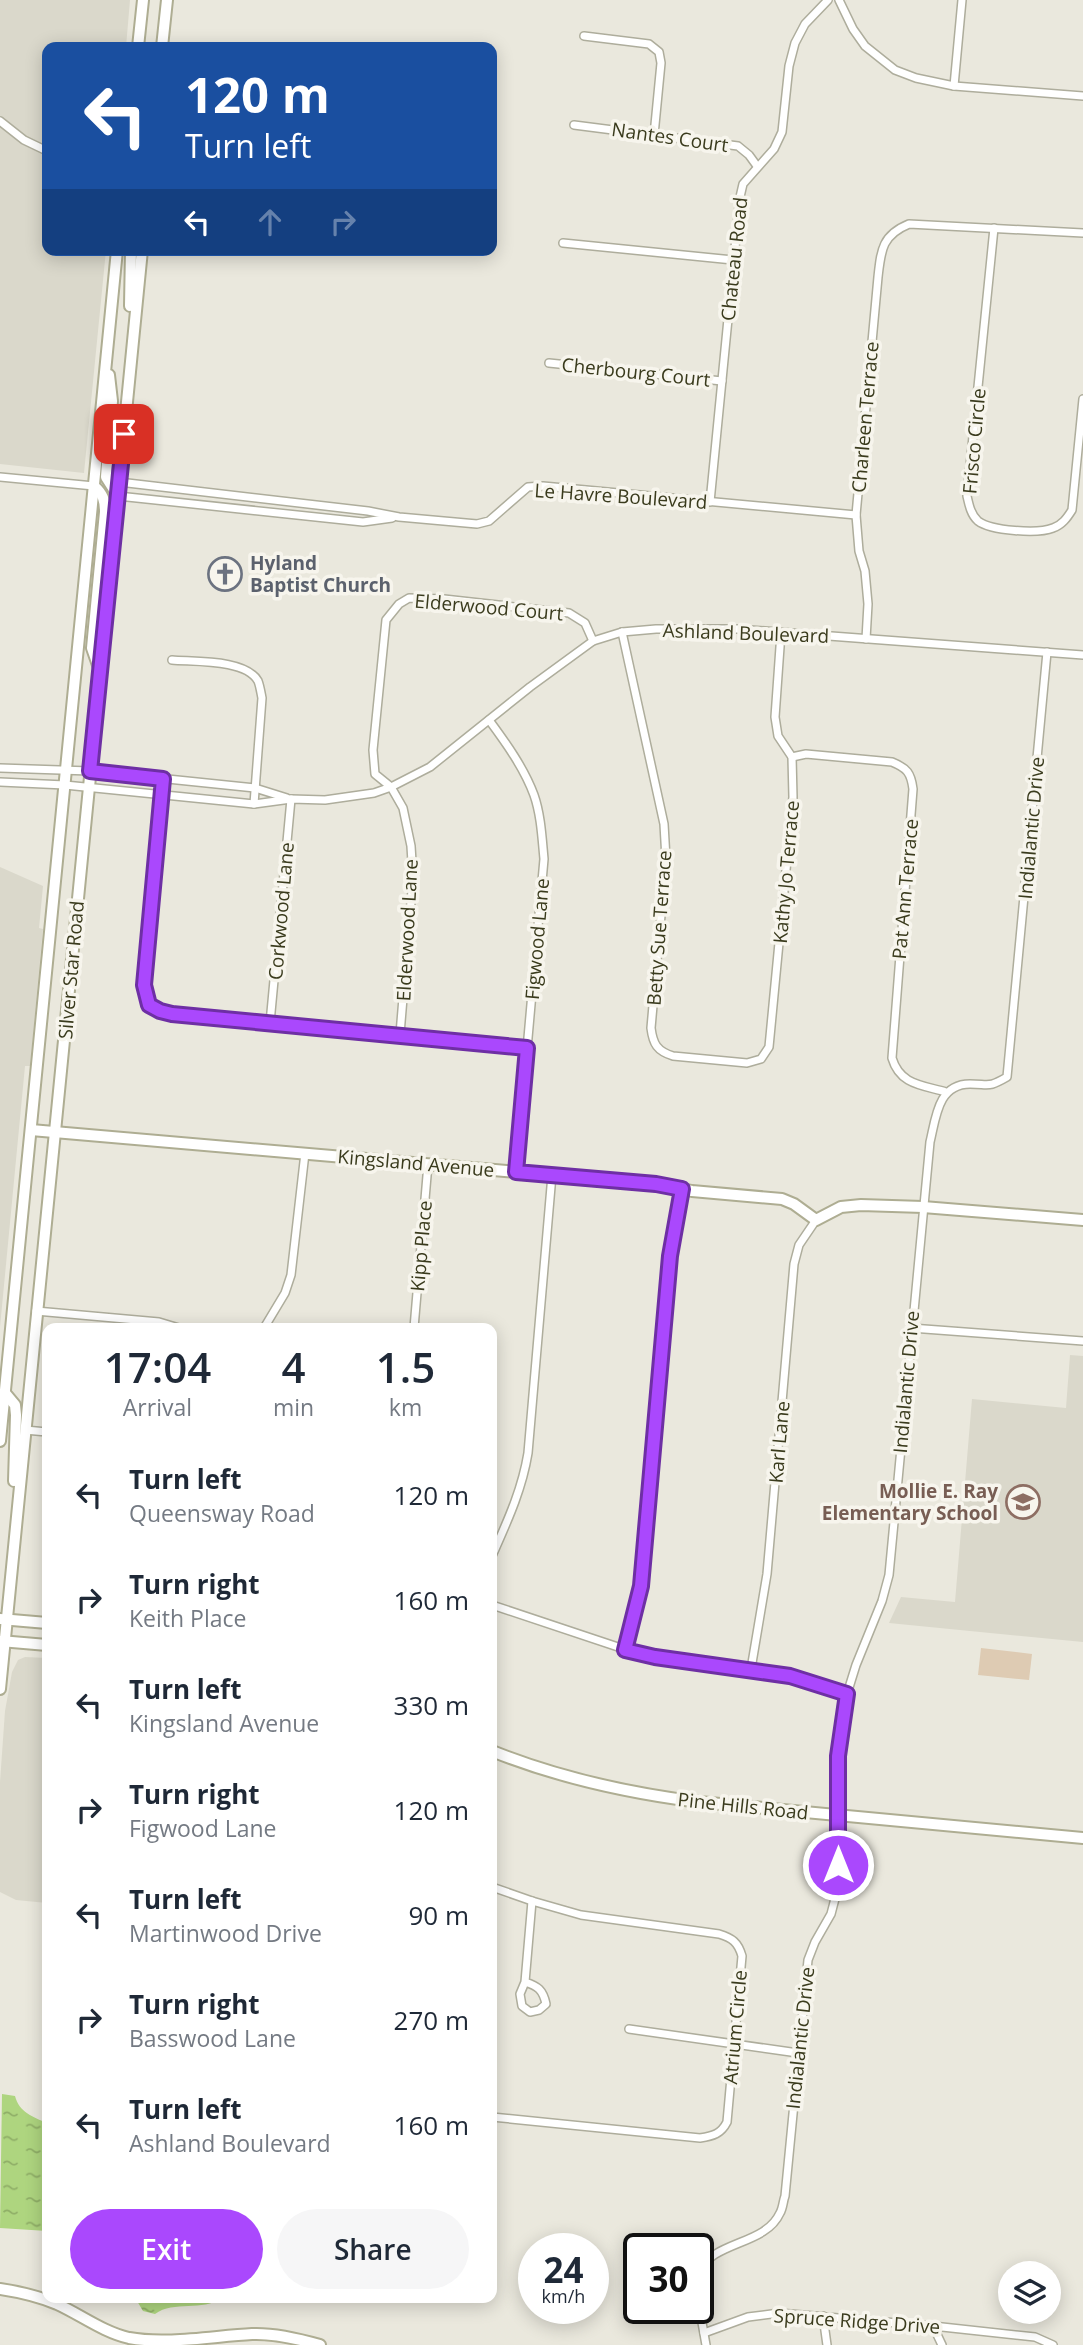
<!DOCTYPE html>
<html lang="en">
<head>
<meta charset="utf-8">
<style>
	:root { --surface:#fff; --page:#f6f6f7; --text:#1f2937; --muted:#747a83; --accent:#aa48fd }
	body { margin:0; font-family:"Open Sans",sans-serif; background:var(--page); color:var(--text); height:100vh; display:flex; flex-direction:column; font-size:26px; white-space:nowrap }
	* { box-sizing:border-box; margin:0 }
	p { font-size:23px; color:var(--muted) }
	.icon { flex:none; width:38px; height:38px; fill:none; stroke:currentColor; stroke-width:2; stroke-linecap:round; stroke-linejoin:round }
	.map { position:relative; flex:1; overflow:hidden }
	.side { position:absolute; left:42px; top:1323px; width:455px; height:980px; display:flex; flex-direction:column; background:var(--surface); border-radius:14px; box-shadow:0 4px 18px #0003 }
	.side>* { flex:none }
	.banner { position:absolute; left:42px; top:42px; width:455px; height:214px; border-radius:14px; box-shadow:0 4px 18px #0003; background:#1a4fa0; color:#fff; overflow:hidden }
	.fabs { position:absolute; left:998px; top:2261px; display:grid; gap:14px }
	.fabs a { display:grid; place-items:center; width:63px; height:63px; border-radius:50%; background:var(--surface); box-shadow:0 4px 18px #0003; font-size:35px }
	.speed { position:absolute; left:518px; top:2233px; display:flex; gap:14px; font-size:35px; font-weight:700; text-align:center }
	.speed>* { display:grid; place-content:center; width:91px; height:91px; border-radius:50%; background:var(--surface); box-shadow:0 4px 18px #0003; line-height:1 }
	.speed small { font-size:18px; font-weight:400 }
	.speed .limit { border:4px solid #111; border-radius:10px; background:#fff; color:#111 }
	.pin { position:absolute; display:grid; place-items:center; width:60px; height:60px; color:#fff; margin:-30px; border-radius:14px; box-shadow:0 4px 10px #0006 }
	.me { position:absolute; width:77px; margin:-38px; rotate:0deg; stroke-linejoin:round; filter:drop-shadow(0 0 5px #0008) }
	.turn { display:flex; align-items:center; gap:24px; height:147px; padding:0 28px; font-size:32px }
	.turn .icon { width:91px; height:91px; stroke-width:2.5 }
	.turn b { display:block; font-size:49px; line-height:60px }
	.lanes { display:flex; align-items:center; height:66px; padding:0 28px; background:#0003; justify-content:center; gap:35px; direction:ltr }
	.lanes .off { opacity:.35 }
	.eta { display:flex; justify-content:space-evenly; align-items:center; height:119px; text-align:center }
	.eta b { font-size:42px; font-weight:600; line-height:49px }
	.primary-button { display:flex; gap:14px; margin-top:auto; padding:14px 28px }
	.primary-button a { flex:1; height:80px; border-radius:42px; background:var(--accent); color:#fff; font-size:28px; font-weight:600; line-height:80px; text-align:center }
	.primary-button a+a { background:var(--page); color:var(--text) }
	ul { padding:0; list-style:none }
	li { display:flex; align-items:center; gap:21px; height:105px; padding:0 28px }
	li div { flex:1 }
	li b { display:block; font-size:26px }
	li em { font-style:normal }
	.map>svg:first-child { display:block }
	.built { fill:#dad8cb }
	.pitch { fill:#decbb3 }
	.water { fill:url(#water-ripples) }
	.lines { fill:none; stroke-linecap:round; stroke-linejoin:round }
	.street-casing { stroke:#aead9c; stroke-width:10 }
	.secondary-casing { stroke:#aead92; stroke-width:14 }
	.street { stroke:#fff; stroke-width:7 }
	.secondary { stroke:#fff; stroke-width:10 }
	.route-casing { stroke:#6e2fa4; stroke-width:18 }
	.route { stroke:#aa48fd; stroke-width:12 }
	.labels { text-anchor:middle; dominant-baseline:central; stroke-width:7; stroke-linejoin:round; paint-order:stroke }
	.street-label { font-size:19px; fill:#3a3b1d; stroke:#f7f5ed }
	.worship-label { font-size:19px; font-weight:bold; fill:#5b616d; stroke:#f7f5ed; text-anchor:start }
	.education-label { font-size:19px; font-weight:bold; fill:#785e54; stroke:#f7f5ed; text-anchor:end }
</style>
</head>
<body>
<div class="map">
<svg width="1083" height="2345" viewBox="0 0 1083 2345">
	<defs>
		<pattern id="water-ripples" width="26" height="14" patternUnits="userSpaceOnUse" patternTransform="scale(1.75)"><rect width="26" height="14" fill="#aed57f"/><path d="M2 4q2-2 4 0t4 0M15 11q2-2 4 0t4 0" fill="none" stroke="#8fae67"/></pattern>
	</defs>
	<rect width="100%" height="100%" fill="#eae8dd"/>
	<g class="built">
		<path d="M0 0H130L126 47H47V250H106L84 473 0 464Z"/>
		<path d="M0 867 43 886 39 928 43 929 30 1066H25L0 1327Z"/>
		<path d="M1070 1355 1083 1356V1642L889 1623 901 1597 955 1602 972 1399 1066 1408Z"/>
		<path d="M25 1657 47 1658V1903L16 1900 0 1892V1782L5 1711 12 1672 18 1660Z"/>
	</g>
	<path class="pitch" d="M981 1648 1032 1654 1029 1680 978 1675Z"/>
	<g class="water">
		<path d="M2 2094 15 2096C19 2112 33 2117 47 2123V2231L0 2228Z"/>
		<path d="M131 2298H221C203 2312 174 2300 155 2314L143 2311 137 2301Z"/>
	</g>
	<g class="lines">
		<g class="street-casing">
			<g id="street">
				<path d="M839 0 853 29 865 46 895 70 916 78 954 86 1083 96"/>
				<path d="M584 36 649 44 659 52 661 63 654 135"/>
				<path d="M954 86 962 0"/>
				<path d="M0 121 24 140 47 151"/>
				<path d="M574 125 738 146 749 155 757 166"/>
				<path d="M994 228 967 496C969 505 971 515 978 521 991 531 1038 534 1053 528 1062 525 1067 518 1072 510L1083 399"/>
				<path d="M563 243 733 260"/>
				<path d="M549 363 722 381"/>
				<path d="M0 477 94 486"/>
				<path d="M119 482 368 511 399 517 477 524 489 521 528 487 543 486 856 515"/>
				<path d="M118 496 363 522 392 518"/>
				<path d="M710 502 740 197 743 184 774 149 782 132 789 66 795 43 805 24 828 0"/>
				<path d="M622 632 664 824 666 859 651 1028C653 1044 657 1051 673 1056L747 1063 761 1059 769 1047 793 797 792 757 778 736 775 717 781 633"/>
				<path d="M866 639 868 604 865 571 859 551 856 515 878 277C881 250 882 235 909 224L1083 233"/>
				<path d="M172 660C194 662 246 659 258 681 260 686 261 693 262 698L254 804"/>
				<path d="M489 720C506 743 524 768 534 795 541 815 542 838 544 859L516 1172"/>
				<path d="M792 757 806 754 892 762C907 768 911 773 913 789L892 1058C900 1085 922 1085 946 1092"/>
				<path d="M0 768 90 771 255 788 287 798"/>
				<path d="M164 779 143 985 149 1005 160 1011 172 1014 400 1034 526 1048"/>
				<path d="M0 782 65 785 254 804 291 799 325 800 374 793 391 787 430 767 530 687 593 641 622 632 656 629H737L1083 655"/>
				<path d="M270 1023 291 799"/>
				<path d="M400 1034 413 878 411 846 403 808 391 787 375 774 373 750 386 620 399 604 409 598 444 599 569 613 585 623 593 641"/>
				<path d="M36 1311 159 1322 179 1328"/>
				<path d="M264 1328 285 1293 291 1275 305 1153"/>
				<path d="M414 1328 428 1164"/>
				<path d="M911 1328 1083 1341"/>
				<path d="M25 1430 47 1432"/>
				<path d="M492 1556C507 1522 522 1490 528 1453L552 1175"/>
				<path d="M492 1605 642 1655 790 1676 847 1694"/>
				<path d="M625 1650 635 1618 641 1586 670 1256 682 1189"/>
				<path d="M751 1669 767 1574 794 1264 799 1245 816 1220"/>
				<path d="M492 1887 532 1901 581 1915 719 1934C732 1938 738 1942 742 1956L727 2122C721 2134 713 2136 700 2138L492 2117"/>
				<path d="M525 1982C538 1986 543 1990 546 2004L539 2010 530 2012 522 2006 520 1994 525 1982 532 1901"/>
				<path d="M629 2029 798 2053"/>
				<path d="M698 2273C713 2240 765 2246 780 2213 783 2208 783 2201 785 2196L808 1960 815 1942 831 1914 837 1891 838 1756 847 1694 856 1665 882 1601 889 1575 930 1142C936 1117 938 1084 970 1084 990 1084 988 1088 1007 1077L1047 652"/>
				<path d="M698 2300 706 2345"/>
				<path d="M823 2316 827 2345"/>
				<path d="M933 2326 942 2345"/>
				<path d="M704 2333 748 2317 779 2313 933 2326 1035 2337 1053 2345"/>
			</g>
		</g>
		<g class="secondary-casing">
			<g id="secondary">
				<path d="M138 47 143 0"/>
				<path d="M162 47 167 0"/>
				<path d="M130 306 131 250"/>
				<path d="M109 375 112 401 106 477 118 496"/>
				<path d="M94 486C103 494 105 500 105 512L92 648 99 668"/>
				<path d="M31 1130 656 1184 692 1191 782 1199 794 1204 816 1220 841 1207 861 1205 923 1207 1083 1220"/>
				<path d="M5 1393 15 1405 16 1415 14 1481"/>
				<path d="M0 1441 117 250"/>
				<path d="M0 1619 47 1623"/>
				<path d="M0 1641 47 1645"/>
				<path d="M0 1689 142 250"/>
				<path d="M492 1751C559 1778 628 1793 699 1802L1083 1838"/>
				<path d="M0 2289C20 2292 38 2296 57 2304 81 2315 103 2332 129 2338 166 2345 214 2336 252 2334 274 2333 299 2339 320 2345"/>
			</g>
		</g>
		<use href="#street" class="street"/>
		<use href="#secondary" class="secondary"/>
	</g>
	<g class="lines">
		<g class="route-casing">
			<path id="route" d="M124 434 90 771 163 779 144 985 149 1005 160 1011 172 1014 527 1048 516 1172 656 1184 682 1189 670 1256 641 1586 625 1650 655 1657 790 1676 847 1694 838 1756V1865"/>
		</g>
		<use href="#route" class="route"/>
	</g>
	<defs>
		<g id="church-ring" transform="scale(1.75)"><circle r="9.5" fill="#f7f5ed" stroke="#6b7280" stroke-width="1.5"/><path d="M-1.2-6h2.4v3.5h3.3v2.4h-3.3V6h-2.4V-.1h-3.3v-2.4h3.3Z" fill="#6b7280"/></g>
		<g id="school-ring" transform="scale(1.75)"><circle r="9.5" fill="#f7f5ed" stroke="#8d6e63" stroke-width="1.5"/><path d="M0-5L7-2L0 1L-7-2ZM-4 1L0 2.5L4 1V4Q0 6-4 4Z" fill="#8d6e63"/></g>
	</defs>
	<g fill-rule="evenodd">
		<use href="#church-ring" x="225" y="574"/>
		<use href="#school-ring" x="1023" y="1502"/>
	</g>
	<g class="labels">
		<g class="street-label">
			<text transform="translate(670 137) rotate(8)">Nantes Court</text>
			<text transform="translate(734 259) rotate(-84)">Chateau Road</text>
			<text transform="translate(636 372) rotate(6)">Cherbourg Court</text>
			<text transform="translate(865 417) rotate(-85)">Charleen Terrace</text>
			<text transform="translate(974 441) rotate(-85)">Frisco Circle</text>
			<text transform="translate(621 496) rotate(4)">Le Havre Boulevard</text>
			<text transform="translate(489 607) rotate(5)">Elderwood Court</text>
			<text transform="translate(746 633) rotate(2)">Ashland Boulevard</text>
			<text transform="translate(1031 828) rotate(-85)">Indialantic Drive</text>
			<text transform="translate(786 872) rotate(-85)">Kathy Jo Terrace</text>
			<text transform="translate(905 889) rotate(-85)">Pat Ann Terrace</text>
			<text transform="translate(281 911) rotate(-85)">Corkwood Lane</text>
			<text transform="translate(659 928) rotate(-86)">Betty Sue Terrace</text>
			<text transform="translate(407 930) rotate(-87)">Elderwood Lane</text>
			<text transform="translate(537 939) rotate(-85)">Figwood Lane</text>
			<text transform="translate(71 970) rotate(-85)">Silver Star Road</text>
			<text transform="translate(416 1163) rotate(5)">Kingsland Avenue</text>
			<text transform="translate(421 1246) rotate(-85)">Kipp Place</text>
			<text transform="translate(906 1382) rotate(-85)">Indialantic Drive</text>
			<text transform="translate(779 1442) rotate(-85)">Karl Lane</text>
			<text transform="translate(743 1806) rotate(6)">Pine Hills Road</text>
			<text transform="translate(735 2027) rotate(-85)">Atrium Circle</text>
			<text transform="translate(800 2038) rotate(-84)">Indialantic Drive</text>
			<text transform="translate(857 2321) rotate(4)">Spruce Ridge Drive</text>
		</g>
		<g class="worship-label">
			<text x="250" y="563">Hyland<tspan x="250" dy="22">Baptist Church</tspan></text>
		</g>
		<g class="education-label">
			<text x="998" y="1491">Mollie E. Ray<tspan x="998" dy="22">Elementary School</tspan></text>
		</g>
	</g>
</svg>
<div class="fabs">
<a><svg class="icon" aria-label="layers" viewBox="0 0 24 24"><path d="M12 4l9 5-9 5-9-5zM3 14l9 5 9-5"/></svg></a>
</div>
<div class="speed"><div>24<small>km/h</small></div><div class="limit">30</div></div>
<div class="pin" style="left:124px;top:434px;background:#d93025"><svg class="icon" aria-label="arrive" viewBox="0 0 24 24"><path d="M6 21V4h12l-3 4 3 4H6"/></svg></div>
<svg class="me" style="left:838px;top:1865px" viewBox="-20 -20 40 40"><circle r="17" fill="#aa48fd" stroke="#fff" stroke-width="3"/><path d="M0-11L8 9 0 5-8 9z" fill="#fff"/></svg>
<div class="banner">
<div class="turn"><svg class="icon" aria-label="left" viewBox="0 0 24 24"><path d="M17 20v-9H6M10 6l-5 5 5 5"/></svg><div><b>120 m</b>Turn left</div></div>
<div class="lanes"><svg class="icon" aria-label="left" viewBox="0 0 24 24"><path d="M17 20v-9H6M10 6l-5 5 5 5"/></svg><svg class="icon off" aria-label="ahead" viewBox="0 0 24 24"><path d="M12 20V5M6 11l6-6 6 6"/></svg><svg class="icon off" aria-label="right" viewBox="0 0 24 24"><path d="M7 20v-9h11M14 6l5 5-5 5"/></svg></div>
</div>
<section class="side">
<div class="eta">
<div><b>17:04</b><p>Arrival</p></div>
<div><b>4</b><p>min</p></div>
<div><b>1.5</b><p>km</p></div>
</div>
<ul>
<li><svg class="icon" aria-label="left" viewBox="0 0 24 24"><path d="M17 20v-9H6M10 6l-5 5 5 5"/></svg><div><b>Turn left</b><p>Queensway Road</p></div><em>120 m</em></li>
<li><svg class="icon" aria-label="right" viewBox="0 0 24 24"><path d="M7 20v-9h11M14 6l5 5-5 5"/></svg><div><b>Turn right</b><p>Keith Place</p></div><em>160 m</em></li>
<li><svg class="icon" aria-label="left" viewBox="0 0 24 24"><path d="M17 20v-9H6M10 6l-5 5 5 5"/></svg><div><b>Turn left</b><p>Kingsland Avenue</p></div><em>330 m</em></li>
<li><svg class="icon" aria-label="right" viewBox="0 0 24 24"><path d="M7 20v-9h11M14 6l5 5-5 5"/></svg><div><b>Turn right</b><p>Figwood Lane</p></div><em>120 m</em></li>
<li><svg class="icon" aria-label="left" viewBox="0 0 24 24"><path d="M17 20v-9H6M10 6l-5 5 5 5"/></svg><div><b>Turn left</b><p>Martinwood Drive</p></div><em>90 m</em></li>
<li><svg class="icon" aria-label="right" viewBox="0 0 24 24"><path d="M7 20v-9h11M14 6l5 5-5 5"/></svg><div><b>Turn right</b><p>Basswood Lane</p></div><em>270 m</em></li>
<li><svg class="icon" aria-label="left" viewBox="0 0 24 24"><path d="M17 20v-9H6M10 6l-5 5 5 5"/></svg><div><b>Turn left</b><p>Ashland Boulevard</p></div><em>160 m</em></li>
</ul>
<div class="primary-button"><a>Exit</a><a>Share</a></div>
</section>
</div>
</body>
</html>
